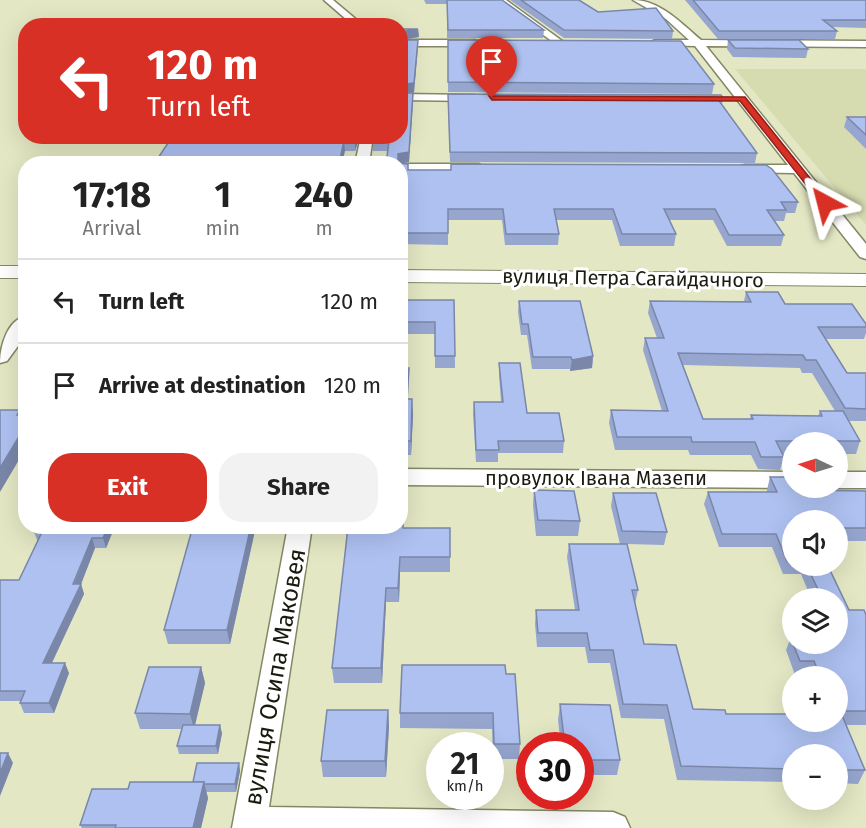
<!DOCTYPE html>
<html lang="en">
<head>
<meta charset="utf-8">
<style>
	:root { --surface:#fff; --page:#f2f2f2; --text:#222; --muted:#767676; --line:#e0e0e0; --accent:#d93025 }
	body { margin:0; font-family:"Fira Sans",sans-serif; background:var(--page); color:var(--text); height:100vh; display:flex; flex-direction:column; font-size:22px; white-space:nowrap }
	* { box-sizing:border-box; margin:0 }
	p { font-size:20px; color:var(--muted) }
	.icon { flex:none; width:33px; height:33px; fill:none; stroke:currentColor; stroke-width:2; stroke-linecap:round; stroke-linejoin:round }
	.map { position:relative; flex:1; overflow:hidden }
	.panel { position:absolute; left:18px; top:156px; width:390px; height:378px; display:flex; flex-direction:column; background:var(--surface); border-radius:24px; box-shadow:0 6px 24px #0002 }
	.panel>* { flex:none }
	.top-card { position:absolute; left:18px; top:18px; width:390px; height:126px; border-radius:24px; box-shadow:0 6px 24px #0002; background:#d93025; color:#fff; overflow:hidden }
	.needle { width:39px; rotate:274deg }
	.tools { position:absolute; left:782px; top:432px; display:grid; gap:12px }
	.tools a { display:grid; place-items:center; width:66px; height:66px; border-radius:50%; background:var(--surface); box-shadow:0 6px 24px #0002; font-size:30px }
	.speed { position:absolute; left:426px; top:732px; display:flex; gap:12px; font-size:30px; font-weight:700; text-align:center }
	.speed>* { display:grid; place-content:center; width:78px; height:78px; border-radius:50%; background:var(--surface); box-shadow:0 6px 24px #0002; line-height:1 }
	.speed small { font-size:15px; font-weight:400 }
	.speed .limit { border:9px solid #d22; background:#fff; color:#111 }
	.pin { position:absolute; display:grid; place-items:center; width:51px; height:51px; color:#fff; margin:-62px -26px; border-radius:50% 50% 50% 0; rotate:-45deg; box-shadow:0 0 6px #0007 }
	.pin .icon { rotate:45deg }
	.me { position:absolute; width:66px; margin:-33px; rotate:322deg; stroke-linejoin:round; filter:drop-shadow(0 0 4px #0008) }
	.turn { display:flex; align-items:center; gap:21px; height:126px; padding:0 30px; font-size:27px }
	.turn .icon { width:78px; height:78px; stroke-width:2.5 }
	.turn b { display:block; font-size:42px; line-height:51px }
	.eta { display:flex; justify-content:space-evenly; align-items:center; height:102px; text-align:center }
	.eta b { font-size:36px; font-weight:700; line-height:42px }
	.primary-button { display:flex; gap:12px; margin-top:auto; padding:12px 30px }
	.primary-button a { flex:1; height:69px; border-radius:24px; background:var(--accent); color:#fff; font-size:24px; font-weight:700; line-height:69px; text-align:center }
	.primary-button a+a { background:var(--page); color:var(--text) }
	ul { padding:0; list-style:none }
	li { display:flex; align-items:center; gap:18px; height:84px; padding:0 30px; border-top:2px solid var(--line) }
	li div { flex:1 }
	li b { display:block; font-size:22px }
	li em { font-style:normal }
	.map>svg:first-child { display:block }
	.built { fill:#d7dbb0 }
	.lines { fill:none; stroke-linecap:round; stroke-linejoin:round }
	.minor-casing { stroke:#848766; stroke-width:3 }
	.tertiary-casing { stroke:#848766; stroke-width:2 }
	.minor { fill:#fff; fill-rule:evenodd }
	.tertiary { fill:#fff; fill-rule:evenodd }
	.wall { fill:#96a6cf; fill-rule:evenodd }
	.shaded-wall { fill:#7a87a9 }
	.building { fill:#aec1f1; stroke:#7a87a9; stroke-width:1.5 }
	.route { fill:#d93025; stroke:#8d1f18; stroke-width:1.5 }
	.labels { text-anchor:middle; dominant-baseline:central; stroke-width:6; stroke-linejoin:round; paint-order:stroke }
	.street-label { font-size:20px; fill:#1a1b0f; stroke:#fff }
	.near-street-label { font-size:24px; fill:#1a1b0f; stroke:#fff }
</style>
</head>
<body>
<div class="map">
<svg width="866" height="828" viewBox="0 0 866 828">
	<rect width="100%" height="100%" fill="#e3e7c3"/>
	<path class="built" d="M735 69H866V225Z"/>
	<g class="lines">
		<g class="minor-casing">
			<g id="minor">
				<path d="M324 0H333L364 26H354Z"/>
				<path d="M496 0H506L565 43 557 45Z"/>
				<path d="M633 0C660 0 682 24 701 40L866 41V47L706 46 866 244V259L860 257 794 173 740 172V166L745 165H788L695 46 653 45V41L656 40H689L666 19Z"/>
				<path d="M400 40H475L480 43 475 46H400Z"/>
				<path d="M400 94 475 95 481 98 475 101 400 100Z"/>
				<path d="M361 136H373L369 164H355Z"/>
				<path d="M400 164H479L486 168 479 172H400Z"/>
				<path d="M26 316V335L7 361 0 363C0 347 7 320 26 316Z"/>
				<path d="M400 469 792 472V488L400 485Z"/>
				<rect x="837" y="472" width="29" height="16"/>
				<path d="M288 526H312L269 807 613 812 625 817 630 828H232Z"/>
			</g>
		</g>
		<g class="tertiary-casing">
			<g id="tertiary">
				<rect x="0" y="266" width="26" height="12"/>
				<path d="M400 270 866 274V286L400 282Z"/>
			</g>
		</g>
		<use href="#minor" class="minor"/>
		<use href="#tertiary" class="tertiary"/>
	</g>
	<g class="wall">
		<path d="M424 0H502L544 30 543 38H447V4H426Z"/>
		<path d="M510 0H579L598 12 673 31 672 39 564 38Z"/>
		<path d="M685 0H866V28L832 27 837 31 835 39H718Z"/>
		<path d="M400 29H418L419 37 401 40 418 48 414 92 406 93 413 102 409 162 401 163 408 170 798 202 795 213H786L784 221H775L784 235 781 246H727L713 220H669L676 234 674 246H620L612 220H556L559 234 558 245H505L502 220H448V245L400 244V164L388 151H373V141Z"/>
		<path d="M448 40 714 84 712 94 448 92Z"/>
		<path d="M728 40 808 49 806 58 733 57 727 49Z"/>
		<path d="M723 98 722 105 757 153 755 163 450 162 448 103Z"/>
		<path d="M847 117H866V149L844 127Z"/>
		<path d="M216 136H360L355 151H345L214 140Z"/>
		<path d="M746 292 785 304 866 327V333L864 339H826L847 373H866V421H849L860 441 856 454H837V442H792V454H783L784 457 780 470 758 469 751 455H690L688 450H615L609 423 611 410 662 411 643 350 645 338H657L648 313 650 301H744ZM683 365 800 368 802 373H812L835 411H820L818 416 751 415 750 419H703Z"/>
		<path d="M400 300H454L455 368H435V334H400Z"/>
		<path d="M519 301 593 356 592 368 570 371V369H532L527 335H521L518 312Z"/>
		<path d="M499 363 527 413 564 441 563 453H498V462H476L473 414 474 402H501L499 375Z"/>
		<path d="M400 368H409L408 399 413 414 411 455H400Z"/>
		<path d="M770 477 800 490 866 491V541H837V520H792V566H828L849 610 866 615V725H846L865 770 858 784 837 783V754H792V782L677 780 664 719 621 718 610 663H588L585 647H537L535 624 536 610H575L567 557 569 544H620L611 506 613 493 667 532 664 545 627 544 638 590 635 604 644 644 693 709 726 714 837 722V676H810L809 675H795L786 650 791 637H792V644H837V598H811L801 574H783L772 547H719L704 504 708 492H767V490Z"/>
		<path d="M534 490 580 521 578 536H536L533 505Z"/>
		<path d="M403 517V528H450V572H400L399 602H386L382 683H334L332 668 347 541 346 526Z"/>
		<path d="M36 526H115L106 548H95L81 584 84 594 52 663 69 673 54 713H24L20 703 21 701H0V580H19L38 542 34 532Z"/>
		<path d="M256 526 230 644H168L164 630Z"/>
		<path d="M201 667 205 683 195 725 222 733 218 754H179L177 746 182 729H140L135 713Z"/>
		<path d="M506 674 520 744 519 759H493L492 729 400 728V713Z"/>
		<path d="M560 704 620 760 617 775H580V746H561L558 720Z"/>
		<path d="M388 710 389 726 386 777H323L321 761Z"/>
		<path d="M239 763 240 771 236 792H206L208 798 201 828H82L80 825 128 789 192 782Z"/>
	</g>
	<g class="shaded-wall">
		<path d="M418 29 419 37 400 40V32Z"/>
		<path d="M418 40 414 92 400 94V85Z"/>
		<path d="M413 93 409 162 398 164V154Z"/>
		<path d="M356 136H360L355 151V141Z"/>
		<path d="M344 141 345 151 342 164H339Z"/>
		<path d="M593 356 592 368 570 371 572 360Z"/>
		<path d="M412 399 413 414 411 455V441Z"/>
		<path d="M26 425V448L0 492V468Z"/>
		<path d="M108 526H115L106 548 103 538Z"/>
		<path d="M251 526H256L230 644 227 630Z"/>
		<path d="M92 538 95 548 81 584 84 594 47 673 43 663Z"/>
		<path d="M400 557V572L399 602 398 588Z"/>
		<path d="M386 588V602L382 683 381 668Z"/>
		<path d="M65 663 69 673 54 713 49 703Z"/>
		<path d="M201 667 205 683 194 729 190 714Z"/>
		<path d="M388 710 389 726 386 777 385 761Z"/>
		<path d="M220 725 222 733 218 754 216 746Z"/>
		<path d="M8 753 13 763 0 796V773Z"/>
		<path d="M239 763 240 771 236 792 235 784Z"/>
		<path d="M204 782 208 798 201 828H193Z"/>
	</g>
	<g class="building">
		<path d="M447 0H502L544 30H448Z"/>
		<path d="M521 0H579L598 12 656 8 673 31 564 30Z"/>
		<path d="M693 0H866V20H823L837 31H719Z"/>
		<path d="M400 29H418L400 32Z"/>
		<path d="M400 40H418L414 83 400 85Z"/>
		<path d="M448 40 681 41 714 84 448 82Z"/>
		<path d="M728 40H799L808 49 735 48Z"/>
		<path d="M400 93H413L409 152 398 154V163L408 164V170H451V164L766 165 772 169 798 202H781L786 210H767L784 235H729L715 209H664L676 234H622L613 209H554L559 234H506L503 209H448V233H400V164H386L389 141H373V136H400Z"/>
		<path d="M448 94 721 95 723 98H717L757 153 450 152Z"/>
		<path d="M847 117H866V135Z"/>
		<path d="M216 136H356L355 141H344L339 164H154L170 140H214Z"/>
		<path d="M746 292H778L785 304H852L866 324V327H818L847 373H866V409L845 408 816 360H806L803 355 678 353 703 419H753L751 415 822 416 820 411H843L860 441H776L784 457H761L755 442H692L691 437H617L611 410 668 411 645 338H664L650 301 751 302Z"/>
		<path d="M400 300H454L455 356H435V322H400Z"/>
		<path d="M519 301H580L593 356 572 360 571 357H533L528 324H522Z"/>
		<path d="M499 363H520L527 413H559L564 441H498L499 450H476L474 402H503Z"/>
		<path d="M400 368H409L407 399H412L411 441H400Z"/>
		<path d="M0 410H20L17 415H26V425L0 468Z"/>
		<path d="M770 477H792V488H799L800 490 866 491V528H837V520H792V561H787L776 534H722L708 492H777Z"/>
		<path d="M534 490 574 491 580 521 538 520Z"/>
		<path d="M613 493H656L667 532 622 531Z"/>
		<path d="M400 517H403V528H450V557H400L398 588H386L381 668H332L348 527 346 526H400Z"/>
		<path d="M36 526H108L103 538H92L73 584H81L43 663H65L49 703H20L25 691H0V580H19L42 532H34Z"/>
		<path d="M193 526H251L227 630H164Z"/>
		<path d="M569 544H627L638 590H632L644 644 676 645 693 709 725 710 726 714H792V722H837V713H841L865 770H837V754H792V769L681 766 667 705 623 704 613 650H590L587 633H538L536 610H579Z"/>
		<path d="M807 566H828L849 610H864L866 615V711H837V676H820L814 661H800L793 644H837V598H822Z"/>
		<path d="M402 665H505L506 674H515L520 744H494L493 713H400Z"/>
		<path d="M149 667H201L190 714 135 713Z"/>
		<path d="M560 704 610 705 620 760H580V746H565Z"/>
		<path d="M327 710H388L385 761H321Z"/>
		<path d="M183 725H220L216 746H177Z"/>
		<path d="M0 753H8L0 773Z"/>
		<path d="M197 763H239L235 784H203L204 782H193Z"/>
		<path d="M130 782H204L193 828H115L116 825H80L92 789H128Z"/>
	</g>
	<path class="route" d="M489 96 745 97 830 203 822 205 740 101 492 100Z"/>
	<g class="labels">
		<g class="street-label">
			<text transform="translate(633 278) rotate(1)">вулиця Петра Сагайдачного</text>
			<text x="596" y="478">провулок Івана Мазепи</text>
		</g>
		<g class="near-street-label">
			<text transform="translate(275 677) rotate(-80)">вулиця Осипа Маковея</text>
		</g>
	</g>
</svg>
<div class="tools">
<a><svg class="needle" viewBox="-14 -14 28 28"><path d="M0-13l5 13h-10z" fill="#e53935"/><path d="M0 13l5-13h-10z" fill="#767676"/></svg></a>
<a><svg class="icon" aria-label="sound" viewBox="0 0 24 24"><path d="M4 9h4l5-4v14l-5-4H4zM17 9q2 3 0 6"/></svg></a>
<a><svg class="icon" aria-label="layers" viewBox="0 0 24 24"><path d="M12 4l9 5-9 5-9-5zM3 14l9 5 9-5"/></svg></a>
<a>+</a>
<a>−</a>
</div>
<div class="speed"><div>21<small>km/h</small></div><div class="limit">30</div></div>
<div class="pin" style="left:492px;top:98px;background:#d93025"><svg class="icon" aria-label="arrive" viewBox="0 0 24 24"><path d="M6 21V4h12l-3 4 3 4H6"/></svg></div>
<svg class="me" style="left:825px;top:203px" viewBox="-20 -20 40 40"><path d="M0-17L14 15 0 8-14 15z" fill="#d93025" stroke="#fff" stroke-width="4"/></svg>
<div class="top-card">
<div class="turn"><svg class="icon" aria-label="left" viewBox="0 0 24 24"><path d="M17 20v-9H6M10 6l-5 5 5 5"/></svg><div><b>120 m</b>Turn left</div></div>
</div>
<section class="panel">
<div class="eta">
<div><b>17:18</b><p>Arrival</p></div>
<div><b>1</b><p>min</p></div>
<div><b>240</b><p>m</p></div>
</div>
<ul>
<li><svg class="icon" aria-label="left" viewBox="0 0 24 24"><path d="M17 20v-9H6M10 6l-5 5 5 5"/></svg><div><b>Turn left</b></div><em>120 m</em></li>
<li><svg class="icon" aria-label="arrive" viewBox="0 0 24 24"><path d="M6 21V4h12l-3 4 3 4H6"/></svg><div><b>Arrive at destination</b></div><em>120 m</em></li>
</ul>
<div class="primary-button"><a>Exit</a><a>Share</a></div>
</section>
</div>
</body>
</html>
